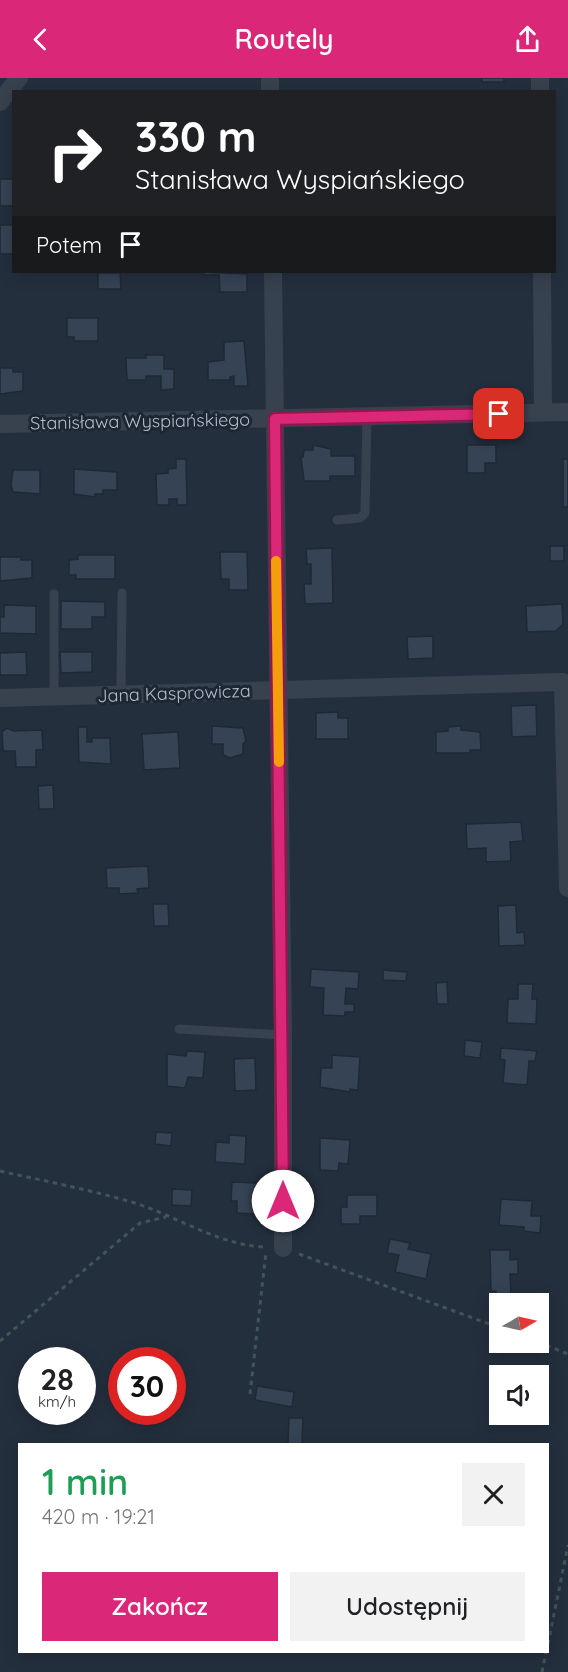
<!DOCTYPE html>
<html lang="pl">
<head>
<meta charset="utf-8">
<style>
	:root { --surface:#fff; --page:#f2f2f2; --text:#202124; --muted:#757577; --accent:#db2777 }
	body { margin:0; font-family:Quicksand,sans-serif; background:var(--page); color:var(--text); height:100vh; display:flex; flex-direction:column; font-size:22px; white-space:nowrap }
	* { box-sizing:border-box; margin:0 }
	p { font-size:20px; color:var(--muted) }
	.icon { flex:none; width:33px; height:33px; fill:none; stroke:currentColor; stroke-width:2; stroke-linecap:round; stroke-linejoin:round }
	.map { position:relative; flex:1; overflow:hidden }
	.details { position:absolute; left:18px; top:1365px; width:531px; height:210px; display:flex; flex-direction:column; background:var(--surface); border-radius:0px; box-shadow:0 3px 15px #0003 }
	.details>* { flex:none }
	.guide { position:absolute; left:12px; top:12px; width:544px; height:183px; border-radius:0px; box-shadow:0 3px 15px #0003; background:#202124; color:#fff; overflow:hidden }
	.needle { width:39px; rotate:81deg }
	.fabs { position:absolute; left:489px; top:1215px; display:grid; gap:12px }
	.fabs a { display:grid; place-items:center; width:60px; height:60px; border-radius:0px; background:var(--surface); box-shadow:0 3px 15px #0003; font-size:30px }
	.speed { position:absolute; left:18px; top:1269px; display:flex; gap:12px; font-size:30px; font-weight:700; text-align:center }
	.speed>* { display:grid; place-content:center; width:78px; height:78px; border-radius:50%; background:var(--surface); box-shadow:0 3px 15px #0003; line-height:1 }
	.speed small { font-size:15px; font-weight:400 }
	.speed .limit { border:9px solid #d22; background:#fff; color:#111 }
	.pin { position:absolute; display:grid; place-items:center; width:51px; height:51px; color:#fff; margin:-26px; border-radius:12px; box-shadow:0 3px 9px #0006 }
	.me { position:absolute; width:66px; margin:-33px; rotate:0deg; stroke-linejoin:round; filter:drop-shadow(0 0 4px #0008) }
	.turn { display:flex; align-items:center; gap:21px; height:126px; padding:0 24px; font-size:27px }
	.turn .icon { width:78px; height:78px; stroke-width:2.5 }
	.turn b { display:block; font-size:42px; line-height:51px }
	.then { display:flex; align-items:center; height:57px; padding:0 24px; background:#0003; gap:12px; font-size:22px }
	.round { display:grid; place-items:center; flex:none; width:63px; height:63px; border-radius:0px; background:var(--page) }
	.head { display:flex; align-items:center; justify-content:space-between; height:102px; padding:0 24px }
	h1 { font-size:36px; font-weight:600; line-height:45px; color:#1e9e55 }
	.button { display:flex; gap:12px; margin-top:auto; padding:12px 24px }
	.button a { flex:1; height:69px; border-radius:0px; background:var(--accent); color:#fff; font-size:24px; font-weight:600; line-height:69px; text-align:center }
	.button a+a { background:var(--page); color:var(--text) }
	header { display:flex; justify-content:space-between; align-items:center; height:78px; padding:0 24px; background:var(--accent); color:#fff; font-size:27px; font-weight:600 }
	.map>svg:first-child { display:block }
	.building { fill:#364354; stroke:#1f2835; stroke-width:1.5 }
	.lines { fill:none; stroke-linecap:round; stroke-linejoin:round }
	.path { stroke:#3f5557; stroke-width:3; stroke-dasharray:4.5 4.5; stroke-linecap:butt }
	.lane { stroke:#38414e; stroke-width:9 }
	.street { stroke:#38414e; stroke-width:18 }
	.route-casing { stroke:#8e194d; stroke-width:15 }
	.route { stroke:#db2777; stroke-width:10 }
	.slow { stroke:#f59e0b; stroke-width:10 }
	.labels { text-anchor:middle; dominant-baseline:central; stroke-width:6; stroke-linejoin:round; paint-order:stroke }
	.street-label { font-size:18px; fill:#b4bcc9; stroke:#1d2633 }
</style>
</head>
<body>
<header><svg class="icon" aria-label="back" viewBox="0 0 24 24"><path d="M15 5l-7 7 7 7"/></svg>Routely<svg class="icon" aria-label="share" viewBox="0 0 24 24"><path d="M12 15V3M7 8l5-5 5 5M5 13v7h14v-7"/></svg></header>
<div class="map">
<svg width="568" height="1594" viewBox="0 0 568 1594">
	<rect width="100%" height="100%" fill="#242f3e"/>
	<g class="building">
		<rect x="482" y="0" width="22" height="4"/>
		<rect x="0" y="101" width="14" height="27"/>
		<rect x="0" y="147" width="14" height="29"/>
		<path d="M204 194 247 196V214H220L219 197H204Z"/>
		<path d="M98 195H120L121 211H98Z"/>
		<path d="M67 240H98V263H74V259H67Z"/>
		<path d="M244 263 248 308H234V298L230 299V302H208V284L224 282V264Z"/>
		<path d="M146 277H164V291H174V311L161 312V298H146V302H127L126 280H146Z"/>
		<path d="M0 290H13V294H23V313L0 316Z"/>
		<path d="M313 367 331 371V378H355V398H330V403H304L301 379H303L304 372H313Z"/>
		<path d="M467 367H496V385H485V395H467Z"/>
		<path d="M176 381H186L187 427H177V421H169V427H157L156 396 168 395V391L176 390Z"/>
		<rect x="563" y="381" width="5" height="48"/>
		<path d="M74 391 117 394V412H103V416H95V419L74 416Z"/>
		<path d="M13 392H40V416L13 414 11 407Z"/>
		<rect x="550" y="468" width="14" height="15"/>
		<path d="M332 470 333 525 305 526 304 506H311V486H307L306 471Z"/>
		<path d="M220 474H247L248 512H229V501H221Z"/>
		<path d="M78 477H115V501H76V497H69V482L78 481Z"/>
		<path d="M0 479H21V482H32V500L0 503Z"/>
		<path d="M61 523 105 524V539H92V551H61Z"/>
		<path d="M562 526 563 546 556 553 527 554 526 528Z"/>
		<path d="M4 527 36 528V556L0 555V539H4Z"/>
		<path d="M433 558V580L408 581 407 559Z"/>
		<path d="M26 574 27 597H0V575Z"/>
		<path d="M60 574H92V594L61 595Z"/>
		<path d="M536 627 537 658 512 659 511 628Z"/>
		<path d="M338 634V640H348V661H316V635Z"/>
		<path d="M212 648 243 650 246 663 243 666V676L230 680 223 677V666H212Z"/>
		<path d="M461 648V652L480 654 481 672H470V675H436V654L448 653V649Z"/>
		<path d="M78 649H87V664H92V660H110L111 686 79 684Z"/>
		<path d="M7 650 14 653 42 652 43 672H36V689H16L15 673H3L2 654Z"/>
		<path d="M178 654 180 690 144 692 142 656Z"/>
		<path d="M53 707 54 731H39L38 708Z"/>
		<path d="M521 744 523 763 510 764 511 783 486 784V770L467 771 466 746Z"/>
		<path d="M148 788 149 810 137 811 138 815 119 816V810H107L106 790Z"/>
		<path d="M153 826H168L169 848H154Z"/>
		<path d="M516 827 517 855 524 854 525 867 499 868 498 828Z"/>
		<path d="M311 891 359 894 358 911 346 910 345 926H354V934H345V938L323 937 324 910 310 909Z"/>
		<path d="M383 892 407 894 406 903 383 902Z"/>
		<path d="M447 904 448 926H437L436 905Z"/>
		<path d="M518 906H533L532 921H537L536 946 507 945 508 921H518Z"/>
		<path d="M465 962 482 964 480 980 464 978Z"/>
		<path d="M501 970 537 973 535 983H529L527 1007 503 1005 505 982 500 981Z"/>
		<path d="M187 973 205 974 203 1000 188 999 185 1010 167 1008V976L186 978Z"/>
		<path d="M332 977 360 979 358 1012 350 1011V1014L320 1009 321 990H332Z"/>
		<path d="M255 980 256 1012 235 1013 234 981Z"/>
		<path d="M156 1054 172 1055 171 1068 155 1066Z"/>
		<path d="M229 1057 246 1058 245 1086 215 1084 216 1064 229 1065Z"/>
		<path d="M320 1060 350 1062 348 1086 339 1085 338 1093 320 1092Z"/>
		<path d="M232 1104 257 1105 259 1128H256V1136L237 1135V1123H231Z"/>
		<path d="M172 1111 192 1112 191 1128 172 1127Z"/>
		<path d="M347 1117H377V1138H360V1146H341V1129H347Z"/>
		<path d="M501 1121 532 1123 531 1138H541L540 1155 524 1153V1149L499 1147Z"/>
		<path d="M390 1161 410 1165 408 1171 431 1176 426 1201 395 1194 399 1177 387 1175Z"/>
		<path d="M490 1172H510V1182L518 1181V1196H510L511 1219H496V1213H491Z"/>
		<path d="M257 1308 294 1314 292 1329 255 1322Z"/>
		<path d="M289 1340H303L302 1366H288Z"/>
	</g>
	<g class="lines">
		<g class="path">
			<path d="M0 1093C45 1103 91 1112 135 1125 178 1139 221 1168 266 1169"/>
			<path d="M299 1176 500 1250"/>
			<path d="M0 1263 140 1145 166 1139"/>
			<path d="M538 1264 568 1276"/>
			<path d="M250 1316 266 1174"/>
			<path d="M548 1566 568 1467"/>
			<path d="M542 1594 546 1574"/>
		</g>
		<g class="lane">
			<path d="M337 442 360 440 365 435 367 339"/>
			<path d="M54 516V619"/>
			<path d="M121 616 122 515"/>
			<path d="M179 951 283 957"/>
		</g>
		<g class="street">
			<path d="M270 0V14"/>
			<path d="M540 0V14"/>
			<path d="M0 24 19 0"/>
			<path d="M273 194 283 957V1170"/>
			<path d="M542 194 543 334"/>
			<path d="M0 346 568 334"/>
			<path d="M0 620 563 604 568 810"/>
		</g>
	</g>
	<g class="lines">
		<g class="route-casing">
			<path id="route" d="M283 1123 275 341 499 336"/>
		</g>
		<use href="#route" class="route"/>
		<path class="slow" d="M276 483 279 684"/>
	</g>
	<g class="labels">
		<g class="street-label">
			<text transform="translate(140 343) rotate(-1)">Stanisława Wyspiańskiego</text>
			<text transform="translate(174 615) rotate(-2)">Jana Kasprowicza</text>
		</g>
	</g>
</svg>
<div class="fabs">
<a><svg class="needle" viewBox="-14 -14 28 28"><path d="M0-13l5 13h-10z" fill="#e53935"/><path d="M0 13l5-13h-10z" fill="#757577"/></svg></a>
<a><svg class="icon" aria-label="sound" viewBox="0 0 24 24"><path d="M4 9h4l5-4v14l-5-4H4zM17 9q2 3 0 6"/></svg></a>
</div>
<div class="speed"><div>28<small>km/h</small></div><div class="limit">30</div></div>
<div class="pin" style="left:499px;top:336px;background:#d93025"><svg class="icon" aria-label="arrive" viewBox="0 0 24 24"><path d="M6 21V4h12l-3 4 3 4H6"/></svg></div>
<svg class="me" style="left:283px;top:1123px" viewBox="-20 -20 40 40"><circle r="19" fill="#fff"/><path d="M0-13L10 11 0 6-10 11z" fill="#db2777"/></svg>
<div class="guide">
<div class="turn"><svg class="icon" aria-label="right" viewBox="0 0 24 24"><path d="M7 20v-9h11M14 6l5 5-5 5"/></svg><div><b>330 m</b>Stanisława Wyspiańskiego</div></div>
<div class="then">Potem<svg class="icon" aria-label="arrive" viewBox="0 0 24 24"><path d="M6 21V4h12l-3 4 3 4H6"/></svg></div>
</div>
<section class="details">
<div class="head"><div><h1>1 min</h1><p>420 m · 19:21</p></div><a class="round"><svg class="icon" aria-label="close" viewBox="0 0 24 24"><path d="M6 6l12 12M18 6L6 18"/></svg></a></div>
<div class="button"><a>Zakończ</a><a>Udostępnij</a></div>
</section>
</div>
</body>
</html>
